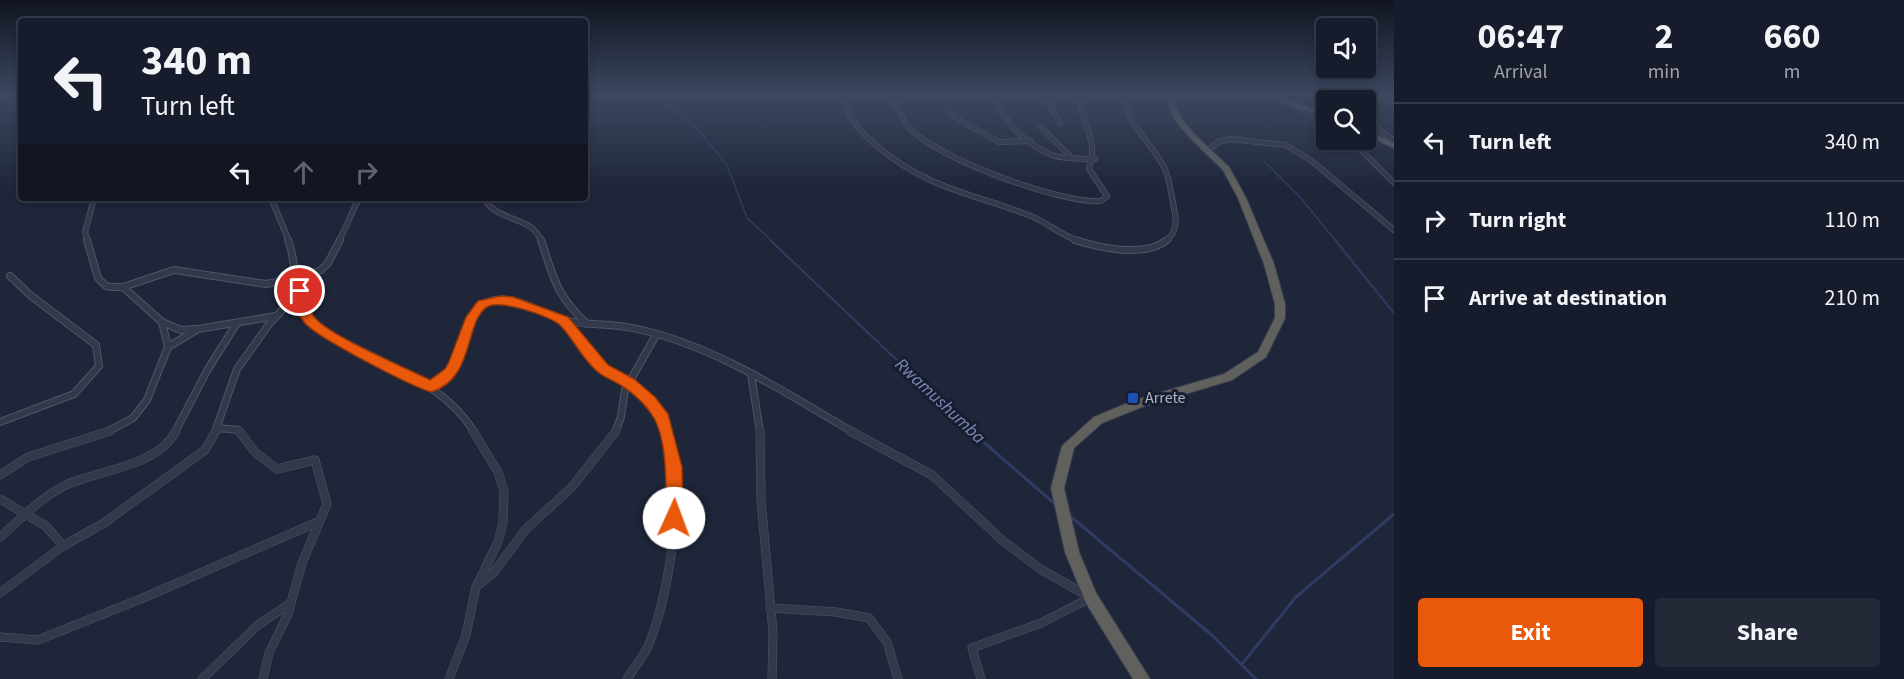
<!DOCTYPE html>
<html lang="en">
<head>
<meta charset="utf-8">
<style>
	:root { --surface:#171c2c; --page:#242938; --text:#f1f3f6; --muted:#9ea1a9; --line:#363a48; --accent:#ea580c }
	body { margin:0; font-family:"Source Sans 3",sans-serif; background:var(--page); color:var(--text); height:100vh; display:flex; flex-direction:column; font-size:22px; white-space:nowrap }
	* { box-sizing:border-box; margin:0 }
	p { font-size:20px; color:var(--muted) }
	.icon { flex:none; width:33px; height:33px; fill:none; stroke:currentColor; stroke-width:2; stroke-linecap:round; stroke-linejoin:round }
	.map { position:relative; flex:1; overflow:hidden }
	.details { display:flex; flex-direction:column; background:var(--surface); width:510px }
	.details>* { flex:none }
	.banner { position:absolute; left:18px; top:18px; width:570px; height:183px; border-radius:6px; box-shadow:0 3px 9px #0003,0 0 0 2px var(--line); background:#171c2c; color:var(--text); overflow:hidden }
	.tools { position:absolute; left:1316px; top:18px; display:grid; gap:12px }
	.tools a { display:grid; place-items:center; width:60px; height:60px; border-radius:6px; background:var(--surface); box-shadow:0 3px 9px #0003,0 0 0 2px var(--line); font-size:30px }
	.pin { position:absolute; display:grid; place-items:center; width:51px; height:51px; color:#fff; margin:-26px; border:3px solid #fff; border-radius:50%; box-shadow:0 2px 6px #0007 }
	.me { position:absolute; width:66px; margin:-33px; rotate:2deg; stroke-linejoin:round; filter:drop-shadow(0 0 4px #0008) }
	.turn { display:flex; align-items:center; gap:21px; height:126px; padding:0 24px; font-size:27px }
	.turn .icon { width:78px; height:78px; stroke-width:2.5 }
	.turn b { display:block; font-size:42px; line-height:51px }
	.lanes { display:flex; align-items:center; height:57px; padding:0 24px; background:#0003; justify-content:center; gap:30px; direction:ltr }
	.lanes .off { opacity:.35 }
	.eta { display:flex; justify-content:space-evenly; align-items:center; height:102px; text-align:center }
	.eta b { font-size:36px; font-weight:700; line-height:42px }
	.cta { display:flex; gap:12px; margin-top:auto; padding:12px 24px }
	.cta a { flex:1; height:69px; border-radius:6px; background:var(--accent); color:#fff; font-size:24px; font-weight:700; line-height:69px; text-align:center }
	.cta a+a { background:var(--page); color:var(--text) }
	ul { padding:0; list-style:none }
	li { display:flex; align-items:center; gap:18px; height:78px; padding:0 24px; border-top:2px solid var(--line) }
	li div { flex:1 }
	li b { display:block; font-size:22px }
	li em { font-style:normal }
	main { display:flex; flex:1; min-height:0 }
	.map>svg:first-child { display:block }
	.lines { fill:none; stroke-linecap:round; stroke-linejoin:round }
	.stream-far2 { stroke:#2f3b61; stroke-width:1.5 }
	.stream-far1 { stroke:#2f3b61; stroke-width:2 }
	.stream { stroke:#2f3b61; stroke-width:3 }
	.minor-far2-casing { stroke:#505568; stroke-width:6 }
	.minor-far1-casing { stroke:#505568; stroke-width:8 }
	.minor-casing { stroke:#505568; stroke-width:9 }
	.secondary-casing { stroke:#505568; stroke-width:8 }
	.trunk-casing { stroke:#3a4052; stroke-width:2 }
	.minor-far2 { stroke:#33384a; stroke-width:4.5 }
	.minor-far1 { stroke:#33384a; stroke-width:6 }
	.minor { stroke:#33384a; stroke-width:8 }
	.secondary { stroke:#40465e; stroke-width:6 }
	.trunk { fill:#60605d; fill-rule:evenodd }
	.route { fill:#ea580c; stroke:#983908; stroke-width:1.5 }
	.transit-dot { fill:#1a4fb4; stroke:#181e2f; stroke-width:2 }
	.labels { text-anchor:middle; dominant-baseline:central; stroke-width:6; stroke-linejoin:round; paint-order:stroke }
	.poi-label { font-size:16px; fill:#adb2c7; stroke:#181e2f; text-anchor:start }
	.water-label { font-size:18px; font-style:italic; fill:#7a89b6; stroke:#181e2f }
</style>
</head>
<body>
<main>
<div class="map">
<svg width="1394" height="679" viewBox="0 0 1394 679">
	<rect width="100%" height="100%" fill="#1f263a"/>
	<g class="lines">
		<g class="stream-far2">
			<path d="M666 94V104L689 119 727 165 747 218 772 241"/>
			<path d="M1264 161 1299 196 1336 241"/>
		</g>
		<g class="stream-far1">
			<path d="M770 240 973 432"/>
			<path d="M1335 240 1394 313"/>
		</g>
		<g class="stream">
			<path d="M971 431 1056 505"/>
			<path d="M1070 516 1213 636 1256 679"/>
			<path d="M1242 664 1296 597 1394 514"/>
		</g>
		<g class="minor-far2-casing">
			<g id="minor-far2">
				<path d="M842 94C847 117 859 131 877 146 927 189 972 193 1031 216 1048 223 1062 236 1079 241"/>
				<path d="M895 94C897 107 900 117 909 127 935 158 1061 204 1101 201L1107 196 1089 169C1099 138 1081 124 1079 94"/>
				<path d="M996 94C998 119 1029 146 1052 155 1064 160 1082 158 1095 159"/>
				<path d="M1031 94 1046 98 1060 123"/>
				<path d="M1122 94C1127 124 1150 141 1164 167 1170 179 1171 194 1174 208 1177 221 1177 232 1166 241"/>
				<path d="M1304 94 1326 102"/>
				<path d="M1292 103 1326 125"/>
				<path d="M949 114 999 142 1030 141"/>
				<path d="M1365 119 1394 141"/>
				<path d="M1040 126 1070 156"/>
				<path d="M1351 140 1394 183"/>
				<path d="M1208 150 1220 141 1230 139 1286 145 1313 162 1394 230"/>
				<path d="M271 198 289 241"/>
				<path d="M484 198C497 223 532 215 541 241"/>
				<path d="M88 241 85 232 94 198"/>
				<path d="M339 241 359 198"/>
			</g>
		</g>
		<g class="minor-far1-casing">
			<g id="minor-far1">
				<path d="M87 240 98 278 106 286 111 287H123L174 270 266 284 309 276 321 270 328 263 340 240"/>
				<path d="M288 240C298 264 292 298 309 320 317 331 335 338 348 344 393 367 447 387 474 432"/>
				<path d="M541 240C554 279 556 295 587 324"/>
				<path d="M1075 240C1100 248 1145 258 1167 240"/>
				<path d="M563 320 603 369 629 383 650 401 662 418 665 432"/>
				<path d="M162 322 181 330 194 329"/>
				<path d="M168 347 198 329 276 316"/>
				<path d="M751 374 760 432"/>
				<path d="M431 387C440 380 449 376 455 366 466 347 463 314 486 303 510 291 542 314 564 320 579 324 594 324 609 325 624 326 639 329 654 333 726 353 789 395 853 432"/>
				<path d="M0 422 74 394 99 366 96 345 30 295 10 276"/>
				<path d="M217 428 239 430 240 432"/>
				<path d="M107 432 133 418 147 400 168 347 162 322 123 287"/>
				<path d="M175 432 208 369 237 323"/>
				<path d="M215 432 237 369 270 323 300 291"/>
				<path d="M615 432 621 417 625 390 656 335"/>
			</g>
		</g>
		<g class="minor-casing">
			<g id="minor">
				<path d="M239 431 255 452 277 469 315 460 327 504 302 563 288 614 269 653 263 679"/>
				<path d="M760 431 761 500 773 632 772 679"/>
				<path d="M850 431 932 475 1002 540 1040 569 1088 596"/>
				<path d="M0 475 28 457 110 431"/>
				<path d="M0 499 46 526 63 546"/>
				<path d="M0 537C20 520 41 497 66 485 99 470 157 467 176 431"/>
				<path d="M476 587 494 572 526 529 572 487 616 431"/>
				<path d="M0 593 63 546 104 523 205 450 216 431"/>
				<path d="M770 608 836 612 869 618 887 642 898 679"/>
				<path d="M0 637 38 640 143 598 320 521"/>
				<path d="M202 679 258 625 291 603"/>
				<path d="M449 679 466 635 476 587 498 542 503 522 504 491 498 472 473 431"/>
				<path d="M627 679C634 668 644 656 649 644 667 599 681 514 674 467 672 455 668 443 665 431"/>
				<path d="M981 679 972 648 1041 623 1090 598"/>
			</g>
		</g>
		<g class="secondary-casing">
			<path id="secondary" d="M1377 94 1394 102"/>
		</g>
		<g class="trunk-casing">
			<g id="trunk">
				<path d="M1173 94H1180L1176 99 1177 109 1181 118 1195 135 1229 167 1246 198 1274 264 1285 304V318L1266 357 1232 380 1142 407 1102 423 1074 448 1064 488 1079 552 1096 593 1150 679H1133L1086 603 1065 552 1051 488 1062 446 1094 417 1135 400 1224 374 1258 352 1275 318V304L1264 264 1238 198 1223 170 1190 138 1175 120 1170 109 1168 99Z"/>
				<path d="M1257 94H1267L1326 113V117Z"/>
				<path d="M1365 130 1394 143V148L1365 135Z"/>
			</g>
		</g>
		<use href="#minor-far2" class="minor-far2"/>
		<use href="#minor-far1" class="minor-far1"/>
		<use href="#minor" class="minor"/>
		<use href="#secondary" class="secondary"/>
		<use href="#trunk" class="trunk"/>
	</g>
	<linearGradient id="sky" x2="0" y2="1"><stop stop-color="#111520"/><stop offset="0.5" stop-color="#3c4760"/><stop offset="1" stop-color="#3c4760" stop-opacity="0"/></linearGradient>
	<rect width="1394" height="189" fill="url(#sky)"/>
	<path class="route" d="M300 287 306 291C307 300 309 311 315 318 332 337 404 367 430 380L445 369 449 362 466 317 478 301 501 296 513 297 568 317 608 365 634 379 655 397 668 414 682 467 683 518 680 523 674 525 668 523 666 518C666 490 668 443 654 418 647 406 634 393 622 386 615 381 605 378 598 372 583 360 574 340 561 326 551 316 500 299 487 307 464 322 475 379 431 392 411 386 315 337 304 322 298 314 294 302 293 291Z"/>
	<rect class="transit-dot" x="1127" y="392" width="12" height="12" rx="3"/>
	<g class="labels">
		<g class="poi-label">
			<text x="1145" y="398">Arrete</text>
		</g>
		<g class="water-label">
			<text transform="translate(940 401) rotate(43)">Rwamushumba</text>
		</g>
	</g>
</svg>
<div class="tools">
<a><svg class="icon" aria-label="sound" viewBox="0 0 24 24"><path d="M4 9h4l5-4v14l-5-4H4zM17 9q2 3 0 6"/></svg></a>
<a><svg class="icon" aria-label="search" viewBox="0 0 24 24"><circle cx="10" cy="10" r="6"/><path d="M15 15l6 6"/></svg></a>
</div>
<div class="pin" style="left:300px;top:291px;background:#d93025"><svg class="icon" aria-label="arrive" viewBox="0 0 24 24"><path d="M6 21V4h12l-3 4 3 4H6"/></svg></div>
<svg class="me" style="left:674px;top:518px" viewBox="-20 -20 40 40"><circle r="19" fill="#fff"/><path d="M0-13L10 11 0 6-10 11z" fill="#ea580c"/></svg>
<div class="banner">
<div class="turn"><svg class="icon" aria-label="left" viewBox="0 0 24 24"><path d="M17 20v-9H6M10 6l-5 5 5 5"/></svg><div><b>340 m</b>Turn left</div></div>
<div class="lanes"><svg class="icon" aria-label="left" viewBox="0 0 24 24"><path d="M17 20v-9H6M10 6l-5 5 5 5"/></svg><svg class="icon off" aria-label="ahead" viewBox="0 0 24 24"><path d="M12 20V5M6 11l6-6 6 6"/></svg><svg class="icon off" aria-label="right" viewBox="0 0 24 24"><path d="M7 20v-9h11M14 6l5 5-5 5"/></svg></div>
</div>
</div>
<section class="details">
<div class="eta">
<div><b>06:47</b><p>Arrival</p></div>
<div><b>2</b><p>min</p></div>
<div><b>660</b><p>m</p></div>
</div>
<ul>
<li><svg class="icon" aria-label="left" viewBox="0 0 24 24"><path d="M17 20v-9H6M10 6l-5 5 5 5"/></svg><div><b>Turn left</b></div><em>340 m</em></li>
<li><svg class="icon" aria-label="right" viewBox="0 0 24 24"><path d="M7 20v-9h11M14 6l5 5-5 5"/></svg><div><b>Turn right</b></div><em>110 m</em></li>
<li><svg class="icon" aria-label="arrive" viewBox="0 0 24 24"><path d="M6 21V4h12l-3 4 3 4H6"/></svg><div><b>Arrive at destination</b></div><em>210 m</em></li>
</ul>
<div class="cta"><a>Exit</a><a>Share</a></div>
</section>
</main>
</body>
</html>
